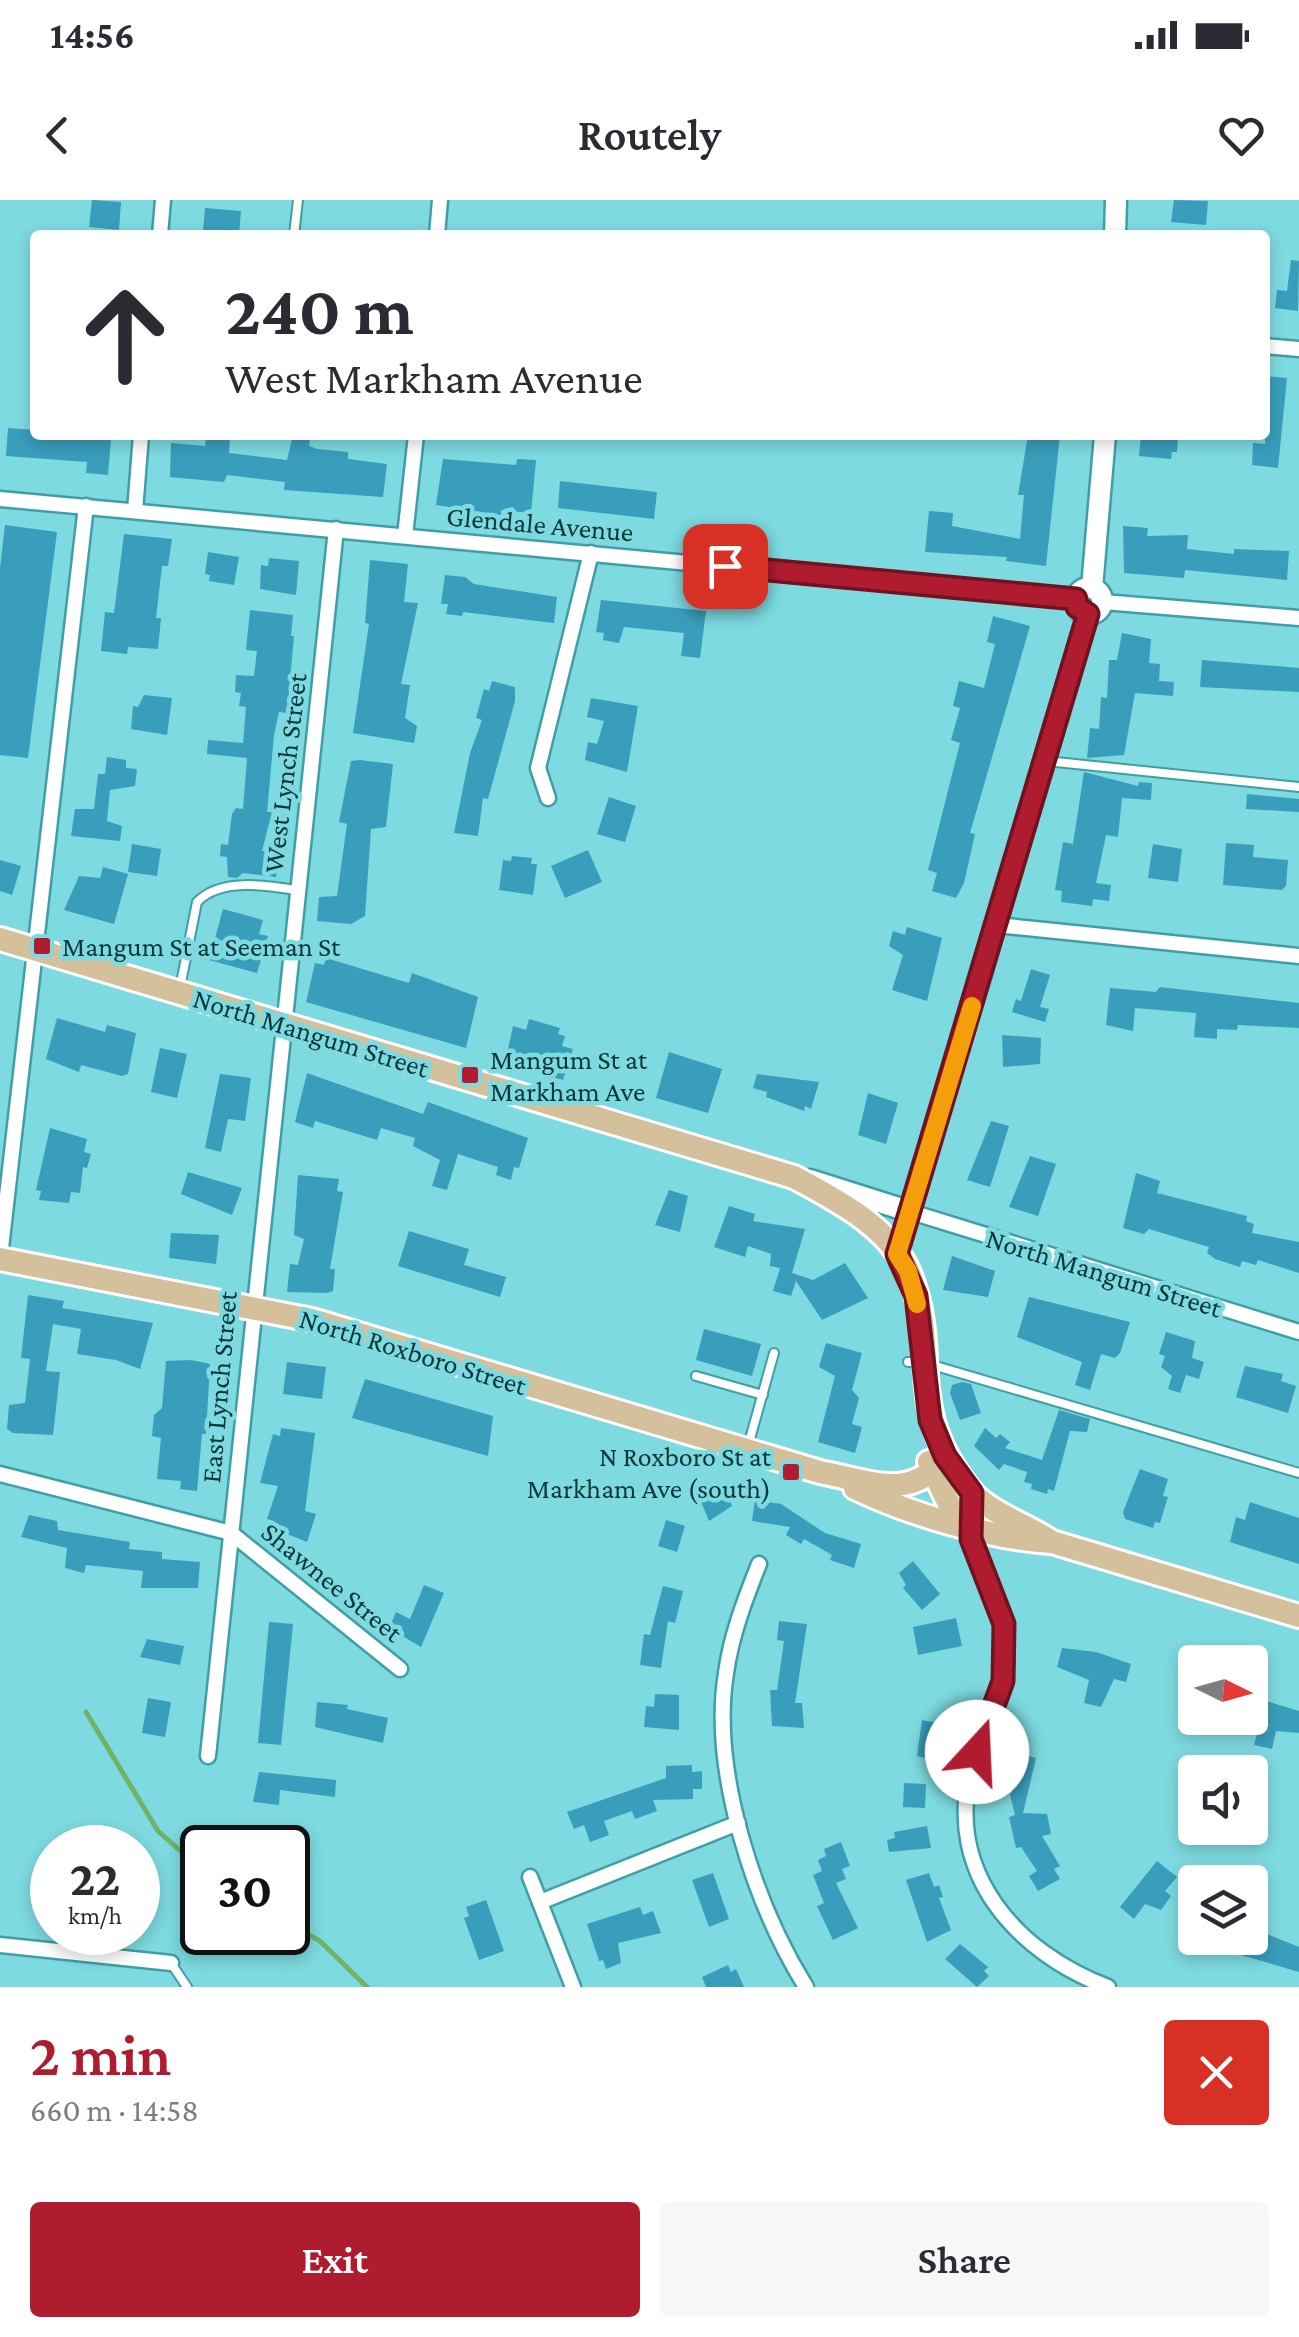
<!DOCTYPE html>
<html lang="en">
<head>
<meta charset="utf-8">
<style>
	:root { --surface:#fff; --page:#f7f7f7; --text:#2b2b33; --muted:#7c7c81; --accent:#af1c2f }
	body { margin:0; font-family:"Crimson Pro",serif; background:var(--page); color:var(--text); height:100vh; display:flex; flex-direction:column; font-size:38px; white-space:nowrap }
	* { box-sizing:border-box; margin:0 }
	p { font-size:32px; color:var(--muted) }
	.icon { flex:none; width:55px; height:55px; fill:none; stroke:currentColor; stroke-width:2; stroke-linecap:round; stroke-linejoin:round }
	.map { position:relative; height:1787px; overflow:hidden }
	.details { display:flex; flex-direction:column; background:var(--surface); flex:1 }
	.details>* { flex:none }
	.guide { position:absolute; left:30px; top:30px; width:1240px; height:210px; border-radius:10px; box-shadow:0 5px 15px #0003; background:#fff; color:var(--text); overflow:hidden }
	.needle { width:65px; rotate:95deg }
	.tools { position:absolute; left:1178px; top:1445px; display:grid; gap:20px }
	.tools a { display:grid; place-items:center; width:90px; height:90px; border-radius:10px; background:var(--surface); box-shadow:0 5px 15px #0003; font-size:50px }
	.speed { position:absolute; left:30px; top:1625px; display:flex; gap:20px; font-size:50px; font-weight:700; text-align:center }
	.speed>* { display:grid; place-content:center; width:130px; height:130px; border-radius:50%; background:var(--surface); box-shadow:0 5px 15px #0003; line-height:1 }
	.speed small { font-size:25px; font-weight:400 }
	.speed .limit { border:5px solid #111; border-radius:15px; background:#fff; color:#111 }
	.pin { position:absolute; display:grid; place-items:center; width:85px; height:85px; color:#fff; margin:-42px; border-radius:20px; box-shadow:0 5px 15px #0006 }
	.me { position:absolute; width:110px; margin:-55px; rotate:20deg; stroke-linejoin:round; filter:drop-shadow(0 0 8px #0008) }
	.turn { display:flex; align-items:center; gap:35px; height:210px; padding:0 30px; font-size:45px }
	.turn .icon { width:130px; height:130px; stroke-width:2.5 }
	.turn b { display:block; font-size:70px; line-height:85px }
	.round { display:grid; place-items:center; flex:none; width:105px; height:105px; border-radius:10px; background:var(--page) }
	.head { display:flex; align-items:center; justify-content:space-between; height:170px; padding:0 30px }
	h1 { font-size:60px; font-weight:600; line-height:75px; color:var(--accent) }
	.button { display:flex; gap:20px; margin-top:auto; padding:20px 30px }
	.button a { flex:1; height:115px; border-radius:10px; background:var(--accent); color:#fff; font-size:40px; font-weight:600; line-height:115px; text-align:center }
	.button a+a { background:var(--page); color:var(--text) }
	.status { display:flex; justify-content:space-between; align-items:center; height:70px; padding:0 50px; background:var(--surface); direction:ltr }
	.status svg { height:28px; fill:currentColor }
	header { display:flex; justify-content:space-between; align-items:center; height:130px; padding:0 30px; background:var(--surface); font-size:45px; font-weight:600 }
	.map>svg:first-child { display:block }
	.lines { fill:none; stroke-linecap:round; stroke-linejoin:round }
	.stream { stroke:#70b367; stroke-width:5 }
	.building { fill:#399ebc }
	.lane-casing { stroke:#3f9fa5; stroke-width:12 }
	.street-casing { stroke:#3f9fa5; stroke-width:19 }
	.secondary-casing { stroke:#3f9fa5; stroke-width:25 }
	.primary-casing { stroke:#fff; stroke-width:28 }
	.lane { stroke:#fff; stroke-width:8 }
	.street { stroke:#fff; stroke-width:14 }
	.secondary { stroke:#fff; stroke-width:20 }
	.primary { stroke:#d4c09b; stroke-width:22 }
	.route-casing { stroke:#72121f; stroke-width:25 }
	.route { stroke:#af1c2f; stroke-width:18 }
	.slow { stroke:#f59e0b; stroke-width:18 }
	.poi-dot { fill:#af1c2f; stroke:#7ddae0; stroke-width:4 }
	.labels { text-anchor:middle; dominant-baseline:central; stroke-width:9; stroke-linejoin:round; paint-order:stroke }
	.street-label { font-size:28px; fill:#0e373a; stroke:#7ddae0 }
	.poi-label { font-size:28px; fill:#0e373a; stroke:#7ddae0; text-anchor:start }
</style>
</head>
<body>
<div class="status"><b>14:56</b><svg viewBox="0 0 49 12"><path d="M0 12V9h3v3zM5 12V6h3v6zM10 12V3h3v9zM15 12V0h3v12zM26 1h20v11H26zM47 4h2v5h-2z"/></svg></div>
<header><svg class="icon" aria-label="back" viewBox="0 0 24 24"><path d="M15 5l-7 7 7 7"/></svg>Routely<svg class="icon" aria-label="heart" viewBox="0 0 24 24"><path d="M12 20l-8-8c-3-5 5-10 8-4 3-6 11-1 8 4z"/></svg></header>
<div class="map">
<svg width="1299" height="1787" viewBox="0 0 1299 1787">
	<rect width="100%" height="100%" fill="#7ddae0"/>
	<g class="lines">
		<g class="stream">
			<path d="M86 1512 158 1631 202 1670"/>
			<path d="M288 1723 320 1741 367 1787"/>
		</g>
	</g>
	<g class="building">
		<path d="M92 0 121 2 119 30 89 27Z"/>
		<path d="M1174 0 1208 1 1206 25 1171 22Z"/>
		<path d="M205 8 241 11 239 35 203 32Z"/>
		<path d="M1291 60 1299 61 1298 111 1275 108 1277 90 1287 91Z"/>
		<path d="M1265 176 1287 178 1278 268 1252 265 1253 243 1265 244Z"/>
		<path d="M8 228 35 230V235L111 239 108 275 86 273 87 262 6 256Z"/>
		<path d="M1028 235H1060L1046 366 1006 361 1007 357 925 352 929 311 953 313 952 326 1020 339 1024 295H1018Z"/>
		<path d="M1141 235 1173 236 1178 239 1177 252H1172L1171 259 1139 256Z"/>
		<path d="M206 237 230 239 229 253 287 260 292 239 310 240 309 246 317 249 348 252V259L387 264 383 297 284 290 285 282 227 275 224 282 170 277 171 243 205 246Z"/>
		<path d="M443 259 516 265 517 259 536 260 531 313 501 310V315L436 305Z"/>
		<path d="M560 281 657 292 654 319 558 308Z"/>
		<path d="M5 325 57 332 28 558 0 555V368Z"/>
		<path d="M1123 326 1148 328 1147 336 1188 335 1187 349 1234 354V349L1289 351 1287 380 1185 370 1184 378 1124 373Z"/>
		<path d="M124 334 172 339 168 366H162L156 418H161L158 449 128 447 127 454 101 451 105 412 114 413Z"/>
		<path d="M208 352 239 357 234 385 209 381 210 375 205 374Z"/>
		<path d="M269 358 299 361 296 395 260 389 261 365 268 366Z"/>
		<path d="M370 360 408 364 404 402 418 403 401 484 410 485 405 518 417 526 414 543 353 533 369 424 365 423Z"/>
		<path d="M445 375 465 377 474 384 557 397 554 423 463 412 462 416 446 414 448 404H441Z"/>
		<path d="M601 400 706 411 700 458 681 456 684 433 624 427 619 443 603 440 604 433 596 432Z"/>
		<path d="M250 410 293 415 291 436H294L287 513 279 512 274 535 267 612H272L262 651 279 653 276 677 243 673 237 678 228 677 227 657 220 656 221 644 228 645 232 614 236 608 243 609 247 558 207 554 208 540 243 543 246 507 239 506 241 493 235 492 236 475 254 476 257 451 246 450Z"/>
		<path d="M993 416 1030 426 970 633 975 634 964 683 956 698 932 691 937 673 928 670 960 543 951 540 960 508 953 506 959 481 984 488 995 444 987 442Z"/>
		<path d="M1122 433 1151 439 1149 463 1160 464 1159 481 1174 482 1173 496 1135 493 1124 555 1087 558 1090 528 1099 529 1101 497 1107 498 1109 460H1117Z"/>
		<path d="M1202 460 1299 468V492L1200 487Z"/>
		<path d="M492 481 515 487V501L488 599 483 598 478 636 454 633 470 553 482 520 476 518 484 489 489 491Z"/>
		<path d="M144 495 172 498 167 535 131 529 133 506 138 507Z"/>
		<path d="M591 498 638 506 627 572 585 560 588 542 597 544 604 521 587 517Z"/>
		<path d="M107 557 126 560V568L137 569 135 586 110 590 107 621 122 626 120 641 71 636 75 609H94L98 574H105Z"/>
		<path d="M360 560 393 564 386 627 371 629 365 716 351 724 317 721 319 697 337 696 347 624 339 622 351 561Z"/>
		<path d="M1084 572 1138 586 1139 582 1152 583 1151 600 1122 598 1118 637 1106 635 1096 683 1111 685 1109 701 1093 699 1092 706 1061 702 1062 691 1055 690 1063 642 1073 644Z"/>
		<path d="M1247 594 1299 599V612L1246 609Z"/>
		<path d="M609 597 636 606 625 642 597 634Z"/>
		<path d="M1226 643 1254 645 1253 657 1288 660 1286 686 1282 690 1223 685Z"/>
		<path d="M132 644 161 649 157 676 128 672Z"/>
		<path d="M1153 644 1182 649 1178 682 1148 678Z"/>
		<path d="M588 650 602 682 565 698 551 666Z"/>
		<path d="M512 656 532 658 531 664H537L533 695 499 690 503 660 511 661Z"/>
		<path d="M0 660 21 666 12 695 0 691Z"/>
		<path d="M103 667 128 674 114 724 64 710 79 676 100 678Z"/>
		<path d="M223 709 263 720 259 734 268 736 257 773 209 760Z"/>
		<path d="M907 727 942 738 927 801 892 790 903 755 889 746 893 731 905 735Z"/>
		<path d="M326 758 409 783 412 773 478 797 466 848 306 802 315 763 324 765Z"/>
		<path d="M1031 769 1050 775 1040 807 1049 809 1045 822 1012 812 1016 799 1021 801Z"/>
		<path d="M1160 787 1299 803V828L1238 825 1237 830 1217 829V839L1194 837 1196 813 1135 808 1133 831 1106 825 1110 788 1156 792Z"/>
		<path d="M57 818 105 832 107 825 136 833 128 874 122 876 81 865 79 872 46 859Z"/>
		<path d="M529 819 560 828 558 834 565 836 562 846 573 849 563 880 505 863 513 826 526 830Z"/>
		<path d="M1002 835 1041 838 1040 864 1003 867Z"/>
		<path d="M160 848 187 854 177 898 151 892Z"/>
		<path d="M669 852 722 869 708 913 656 898Z"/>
		<path d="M307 873 423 914 428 902 528 938 519 968 514 967 511 980 496 975 498 967 458 954 447 990 432 986 440 960 413 946 415 938 381 928 377 940 315 921 313 928 295 922Z"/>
		<path d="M220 874 251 878 245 921 228 919 221 952 205 948Z"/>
		<path d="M757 874 819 882 811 909 805 906 804 911 766 897 767 892 753 888Z"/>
		<path d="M868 893 898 903 886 944 858 935Z"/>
		<path d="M991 921 1009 926 990 987 967 980Z"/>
		<path d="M50 928 87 939 84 952 91 954 87 968 83 967 80 993 71 992 69 1003 39 1000 41 991 36 990Z"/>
		<path d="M1030 956 1056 964 1038 1016 1009 1007Z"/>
		<path d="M188 972 242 988 232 1015 181 994Z"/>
		<path d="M1136 973 1160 981 1157 993 1247 1016 1246 1021 1254 1024 1252 1033 1299 1042V1073L1258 1060 1256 1065 1242 1061 1240 1067 1215 1059 1207 1053 1209 1047 1149 1029 1144 1034 1123 1028Z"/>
		<path d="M298 975 339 979 337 991 343 992 330 1069H335L333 1091 327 1093 287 1092 290 1064 298 1065 304 1039 294 1035Z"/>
		<path d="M669 990 688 996 680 1032 655 1025Z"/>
		<path d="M729 1006 755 1014 753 1021 805 1029 792 1073 813 1080 845 1063 868 1098 822 1120 796 1081 791 1096 773 1091 780 1068 770 1066 771 1054 748 1046 745 1057 714 1047Z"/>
		<path d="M409 1031 469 1049 464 1065 506 1077 500 1097 398 1066Z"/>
		<path d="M171 1033 219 1035 216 1064 169 1058Z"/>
		<path d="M952 1056 995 1071 988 1097 943 1090Z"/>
		<path d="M28 1095 64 1101 62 1108 153 1123 140 1169 116 1160 77 1154 81 1129 53 1124 46 1171 60 1172 53 1235 13 1233 7 1229 9 1205 25 1203 30 1159 21 1158Z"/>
		<path d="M1029 1097 1130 1122 1120 1153 1115 1158 1101 1154 1090 1190 1075 1185 1082 1162 1017 1137Z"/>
		<path d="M704 1129 761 1144 752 1176 696 1160Z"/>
		<path d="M1166 1132 1195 1141 1192 1158 1204 1162 1199 1179 1186 1175 1180 1193 1168 1189 1172 1176 1161 1167 1165 1156 1159 1154Z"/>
		<path d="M826 1143 862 1153 852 1190 859 1198 852 1224 862 1227 855 1253 818 1242 835 1176 819 1167Z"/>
		<path d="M191 1160 210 1164 206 1234H202L197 1291 180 1289 181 1281 157 1279 161 1238 152 1236 154 1215 162 1208 166 1161Z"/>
		<path d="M287 1162 326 1167 322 1199 283 1194Z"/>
		<path d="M1245 1166 1283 1174 1281 1181 1296 1186 1288 1213 1236 1197Z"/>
		<path d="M365 1179 493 1216 488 1256 352 1218Z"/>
		<path d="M962 1182 971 1184 981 1213 960 1220 950 1193 952 1185Z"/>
		<path d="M1059 1210 1090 1219 1087 1232 1070 1231 1054 1291 1048 1289 1047 1294 1031 1289 1032 1284 1024 1282 1027 1272 1004 1264 999 1270 974 1246 985 1228 996 1238 1000 1234 1010 1242 1005 1248 1042 1260Z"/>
		<path d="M281 1228 315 1233 305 1311 316 1314 307 1342 272 1328 274 1321 267 1319 278 1286 260 1283 273 1234 280 1236Z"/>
		<path d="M1140 1269 1168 1279 1163 1296 1168 1297 1160 1323 1155 1322 1153 1328 1125 1319 1123 1312Z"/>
		<path d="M725 1288 732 1306 709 1321 699 1297Z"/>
		<path d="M755 1300 781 1304 825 1333 861 1344 854 1368 830 1360 832 1355 804 1339 801 1344 786 1335 790 1327 752 1321Z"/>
		<path d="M1250 1302 1299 1318V1364L1230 1342 1236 1317 1245 1320Z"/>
		<path d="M29 1315 57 1321 58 1330 130 1342 129 1349 162 1352V1359L200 1362 198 1388H141L143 1371 86 1365 84 1373 65 1368 67 1348 21 1337Z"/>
		<path d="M666 1320 685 1326 677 1352 658 1346Z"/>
		<path d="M913 1361 940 1394 922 1410 903 1388 906 1385 899 1373Z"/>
		<path d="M424 1385 444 1393 421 1447 389 1428 396 1412 410 1419Z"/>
		<path d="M663 1386 683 1391 675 1423 668 1421 661 1468 640 1465 644 1434 650 1435Z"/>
		<path d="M956 1418 962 1446 918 1455 913 1427Z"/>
		<path d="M779 1421 807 1424 795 1503H802L804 1528 772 1526 770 1490H777L784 1441 777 1440Z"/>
		<path d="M269 1422 293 1424 281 1545 258 1543Z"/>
		<path d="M147 1439 184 1446 180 1465 140 1457Z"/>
		<path d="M1062 1448 1096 1452 1131 1464 1126 1482 1114 1479 1101 1507 1084 1503 1089 1480 1057 1467Z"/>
		<path d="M655 1494 679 1495V1530L644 1527 646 1506 654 1507Z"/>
		<path d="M148 1498 171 1502 165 1537 142 1533Z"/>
		<path d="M1266 1501 1299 1511V1533L1276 1531 1272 1549 1254 1545Z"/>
		<path d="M317 1502 348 1505 347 1509 388 1518 383 1543 315 1527Z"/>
		<path d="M922 1520 947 1525 939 1561 917 1556Z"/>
		<path d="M1016 1553 1036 1558 1023 1613 1047 1614 1051 1634 1042 1636 1060 1666 1054 1669 1060 1679 1038 1691 1029 1676 1037 1671 1021 1647 1016 1648 1009 1617 1015 1615 1010 1595 1017 1578 1010 1576Z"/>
		<path d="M692 1565V1572L702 1571V1589H693V1599L653 1600 657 1611 635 1619 632 1611 604 1621 609 1635 590 1642 584 1625 574 1629 567 1612 666 1578V1566Z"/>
		<path d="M259 1572 336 1580 335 1597 280 1590 279 1605 253 1602Z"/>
		<path d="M904 1583 926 1584 925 1608 903 1607Z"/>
		<path d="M927 1626 931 1648 889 1652 887 1640 895 1638 894 1632Z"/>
		<path d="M841 1642 850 1666 842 1669 846 1679 836 1683 858 1728 833 1740 817 1706 824 1703 813 1675 822 1671 818 1660 826 1656 824 1649Z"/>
		<path d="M1157 1661 1177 1677 1165 1691 1171 1696 1161 1710 1145 1704 1134 1719 1120 1707Z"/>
		<path d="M713 1673 729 1719 709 1727 692 1680Z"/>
		<path d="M929 1673 934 1687 939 1685 943 1697 939 1698 951 1730 927 1742 906 1680Z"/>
		<path d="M486 1700 504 1751 479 1760 464 1718 469 1716 466 1707Z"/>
		<path d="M640 1707 643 1715 653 1711 661 1733 618 1743 621 1763 606 1769 603 1760 599 1761 587 1724Z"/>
		<path d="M1250 1727 1299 1747V1772L1224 1750 1229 1738H1250Z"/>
		<path d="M960 1744 988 1767 984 1771 989 1776 977 1787 945 1759Z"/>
		<path d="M728 1765 731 1772 736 1769 744 1787H706L702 1777Z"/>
	</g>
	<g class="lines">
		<g class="lane-casing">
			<g id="lane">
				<path d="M294 35 298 0"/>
				<path d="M1046 561 1299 587"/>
				<path d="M180 788 197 702C220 678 265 685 296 690"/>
				<path d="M908 1162H922L1299 1273"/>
				<path d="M696 1176 763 1195"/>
				<path d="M748 1246 774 1153"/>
				<path d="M171 1763 187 1787"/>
			</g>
		</g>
		<g class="street-casing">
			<g id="street">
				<path d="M160 35 163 0"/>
				<path d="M437 35 440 0"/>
				<path d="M1265 146 1299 149"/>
				<path d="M0 299 1076 399"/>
				<path d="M135 311 141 235"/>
				<path d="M405 336 416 235"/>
				<path d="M1103 402 1299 418"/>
				<path d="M548 598 538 568 591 353"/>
				<path d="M997 725 1299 756"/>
				<path d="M908 1011 1299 1132"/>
				<path d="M0 1057 86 306"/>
				<path d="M0 1274 231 1333 400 1469"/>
				<path d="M971 1293C965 1363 1009 1396 1006 1462 1004 1499 981 1535 971 1571 945 1673 1017 1753 1108 1787"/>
				<path d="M759 1364C745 1399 731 1436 726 1473 710 1571 755 1705 806 1787"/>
				<path d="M208 1556 336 329"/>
				<path d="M530 1677 573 1787"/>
				<path d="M540 1702 738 1623"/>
				<path d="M0 1745 171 1763"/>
			</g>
		</g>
		<g class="secondary-casing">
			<g id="secondary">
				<path d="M1115 35 1116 0"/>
				<circle cx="1089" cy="401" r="13"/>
				<path d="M1092 388 1105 235"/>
				<path d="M810 980 908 1011"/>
				<path d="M897 1054 1088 414"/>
			</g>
		</g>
		<g class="primary-casing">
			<g id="primary">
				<path d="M0 739 794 977C836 1000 889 1026 909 1073 942 1154 902 1205 969 1289 988 1313 1027 1325 1052 1342"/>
				<path d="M0 1059 312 1120 820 1272C869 1281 912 1303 945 1256"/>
				<path d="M929 1262 950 1306 966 1323"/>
				<path d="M855 1288C909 1314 992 1339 1052 1342L1299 1416"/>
			</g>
		</g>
		<use href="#lane" class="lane"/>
		<use href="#street" class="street"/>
		<use href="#secondary" class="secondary"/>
		<use href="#primary" class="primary"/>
	</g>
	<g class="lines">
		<g class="route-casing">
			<path id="route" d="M725 366 1076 399 1077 407 1088 414 897 1054 916 1096 930 1220 945 1256 972 1293 971 1339 1004 1424 1003 1481 977 1552"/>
		</g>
		<use href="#route" class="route"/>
		<path class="slow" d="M917 1104 908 1071 897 1054 972 806"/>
	</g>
	<g class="poi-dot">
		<rect x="32" y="736" width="20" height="20" rx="5"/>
		<rect x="460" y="865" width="20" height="20" rx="5"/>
		<rect x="781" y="1262" width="20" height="20" rx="5"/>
	</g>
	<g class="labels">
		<g class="street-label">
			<text transform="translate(540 324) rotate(5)">Glendale Avenue</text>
			<text transform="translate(285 573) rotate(-83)">West Lynch Street</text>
			<text transform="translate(311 833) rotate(17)">North Mangum Street</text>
			<text transform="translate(1104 1073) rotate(17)">North Mangum Street</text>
			<text transform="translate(413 1152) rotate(17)">North Roxboro Street</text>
			<text transform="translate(219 1187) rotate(-85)">East Lynch Street</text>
			<text transform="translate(332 1382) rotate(39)">Shawnee Street</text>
		</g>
		<g class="poi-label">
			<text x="62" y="746">Mangum St at Seeman St</text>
			<text x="490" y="859">Mangum St at<tspan x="490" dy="32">Markham Ave</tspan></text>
			<text x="771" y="1256" text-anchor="end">N Roxboro St at<tspan x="771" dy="32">Markham Ave (south)</tspan></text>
		</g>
	</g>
</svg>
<div class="tools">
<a><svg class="needle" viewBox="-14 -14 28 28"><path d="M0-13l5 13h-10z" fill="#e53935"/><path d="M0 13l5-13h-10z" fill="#7c7c81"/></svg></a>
<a><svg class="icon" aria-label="sound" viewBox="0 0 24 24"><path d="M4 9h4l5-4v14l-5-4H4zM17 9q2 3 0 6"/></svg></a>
<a><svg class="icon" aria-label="layers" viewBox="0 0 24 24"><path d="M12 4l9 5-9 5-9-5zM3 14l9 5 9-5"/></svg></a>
</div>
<div class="speed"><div>22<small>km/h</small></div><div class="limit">30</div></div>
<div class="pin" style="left:725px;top:366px;background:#d93025"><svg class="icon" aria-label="arrive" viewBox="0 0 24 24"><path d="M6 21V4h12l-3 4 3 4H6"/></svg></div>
<svg class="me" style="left:977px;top:1552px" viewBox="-20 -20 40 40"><circle r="19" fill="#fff"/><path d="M0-13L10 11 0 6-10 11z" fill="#af1c2f"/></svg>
<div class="guide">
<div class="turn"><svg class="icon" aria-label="ahead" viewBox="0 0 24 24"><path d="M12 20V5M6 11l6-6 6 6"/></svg><div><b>240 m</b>West Markham Avenue</div></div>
</div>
</div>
<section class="details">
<div class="head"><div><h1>2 min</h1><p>660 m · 14:58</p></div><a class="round" style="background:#d93025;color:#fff"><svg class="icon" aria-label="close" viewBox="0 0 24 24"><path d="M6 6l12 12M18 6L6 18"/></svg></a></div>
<div class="button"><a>Exit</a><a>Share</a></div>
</section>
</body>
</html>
